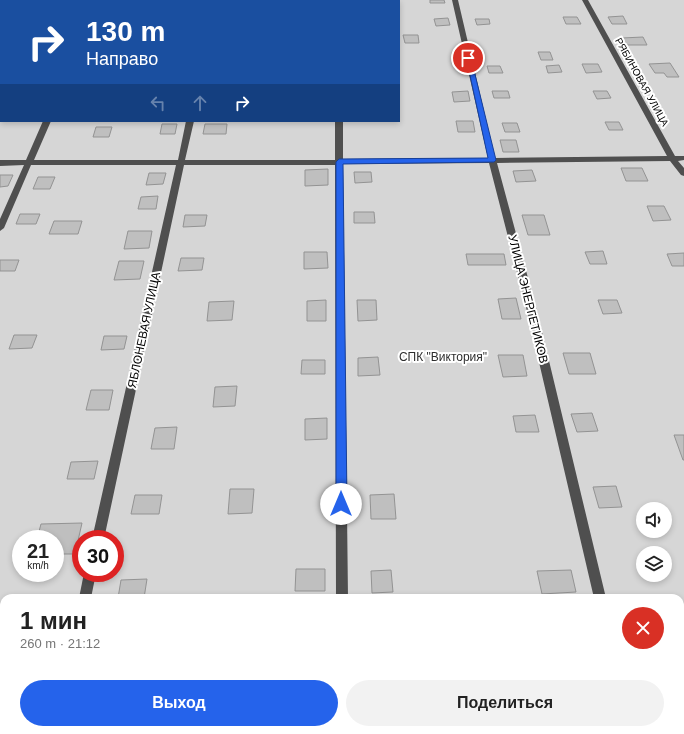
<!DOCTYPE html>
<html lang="ru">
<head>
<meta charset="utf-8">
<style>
	:root { --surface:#fff; --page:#f2f2f2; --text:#222; --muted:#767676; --accent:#2563eb }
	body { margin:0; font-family:Helvetica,sans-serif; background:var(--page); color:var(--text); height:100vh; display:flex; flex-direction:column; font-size:15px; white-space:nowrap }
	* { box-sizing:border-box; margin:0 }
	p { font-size:13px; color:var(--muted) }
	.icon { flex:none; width:22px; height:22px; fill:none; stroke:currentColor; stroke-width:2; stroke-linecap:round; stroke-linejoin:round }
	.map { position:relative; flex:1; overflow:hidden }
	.details { position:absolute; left:0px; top:594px; width:684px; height:140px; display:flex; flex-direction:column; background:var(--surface); border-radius:12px 12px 0 0; box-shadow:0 2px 6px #0003 }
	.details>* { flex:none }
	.top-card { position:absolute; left:0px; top:0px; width:400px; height:122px; box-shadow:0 2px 6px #0003; background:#1a4fa0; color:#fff; overflow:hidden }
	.controls { position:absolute; left:636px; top:502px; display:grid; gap:8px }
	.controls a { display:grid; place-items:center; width:36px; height:36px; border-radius:50%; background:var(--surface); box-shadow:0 2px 6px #0003; font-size:20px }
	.speed { position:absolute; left:12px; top:530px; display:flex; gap:8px; font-size:20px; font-weight:700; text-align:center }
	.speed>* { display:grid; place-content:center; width:52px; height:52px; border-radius:50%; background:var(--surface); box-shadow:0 2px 6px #0003; line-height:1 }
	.speed small { font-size:10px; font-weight:400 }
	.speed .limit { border:6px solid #d22; background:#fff; color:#111 }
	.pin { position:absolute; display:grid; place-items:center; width:34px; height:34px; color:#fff; margin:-17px; border:2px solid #fff; border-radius:50%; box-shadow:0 1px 4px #0007 }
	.me { position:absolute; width:44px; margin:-22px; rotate:0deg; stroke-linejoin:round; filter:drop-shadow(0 0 3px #0008) }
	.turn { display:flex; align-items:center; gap:14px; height:84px; padding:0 20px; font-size:18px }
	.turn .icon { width:52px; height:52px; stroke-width:2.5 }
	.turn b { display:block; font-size:28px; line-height:34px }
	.lanes { display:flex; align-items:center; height:38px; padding:0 20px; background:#0003; justify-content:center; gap:20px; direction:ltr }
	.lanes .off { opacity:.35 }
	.round { display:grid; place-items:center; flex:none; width:42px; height:42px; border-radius:21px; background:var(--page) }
	.headline { display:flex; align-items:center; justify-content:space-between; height:68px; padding:0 20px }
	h1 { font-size:24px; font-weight:700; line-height:30px }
	.primary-button { display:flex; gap:8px; margin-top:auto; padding:8px 20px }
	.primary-button a { flex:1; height:46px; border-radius:24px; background:var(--accent); color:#fff; font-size:16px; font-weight:700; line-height:46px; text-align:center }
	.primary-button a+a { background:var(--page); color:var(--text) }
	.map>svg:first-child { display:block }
	.green { fill:#d6d6d6; fill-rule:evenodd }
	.building { fill:#bfbfbf; stroke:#939393 }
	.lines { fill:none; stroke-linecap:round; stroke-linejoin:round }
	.minor { fill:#4f4f4f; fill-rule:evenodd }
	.route { fill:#2563eb; stroke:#184099 }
	.labels { text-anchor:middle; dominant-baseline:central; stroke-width:4; stroke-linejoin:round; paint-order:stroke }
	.far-street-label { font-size:10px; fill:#000; stroke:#fff }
	.street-label { font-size:12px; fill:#000; stroke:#fff }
	.park-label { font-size:12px; fill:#2d2d2d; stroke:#fff }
</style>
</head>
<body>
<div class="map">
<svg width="684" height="734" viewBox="0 0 684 734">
	<rect width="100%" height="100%" fill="#fff"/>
	<path class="green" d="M0 0H684V734H0ZM1 1H399V121H1ZM643 509H665V531H643ZM21 539H55V573H21ZM81 539H115V573H81ZM643 553H665V575H643ZM4 598H680V730H4Z"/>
	<g class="building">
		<path d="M430 0H444L445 3H430Z"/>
		<path d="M623 16 627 24H612L608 17Z"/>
		<path d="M563 17H577L581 24H566Z"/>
		<path d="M448 18 450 25 436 26 434 19Z"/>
		<path d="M475 19H489L490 24 477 25Z"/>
		<path d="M403 35H418L419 43H405Z"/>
		<path d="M643 37 647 45H626L622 38Z"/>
		<path d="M538 52H550L553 60H541Z"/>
		<path d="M670 63 679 77H667L664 73H655L649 64Z"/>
		<path d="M582 64H598L602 72 586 73Z"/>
		<path d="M559 65 562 72 548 73 546 66Z"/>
		<path d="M487 66H500L503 73H489Z"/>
		<path d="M468 91 470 101 454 102 452 92Z"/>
		<path d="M492 91H508L510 98H494Z"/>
		<path d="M593 91H607L611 98 597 99Z"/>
		<path d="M456 121H473L475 132H458Z"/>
		<path d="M605 122H619L623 130H609Z"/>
		<path d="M502 123H517L520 132H505Z"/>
		<path d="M162 124H177L175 134H160Z"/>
		<path d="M205 124H227L226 134H203Z"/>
		<path d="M96 127H112L109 137H93Z"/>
		<path d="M500 140H516L519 152H503Z"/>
		<path d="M621 168H642L648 181H626Z"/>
		<path d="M328 169V185L305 186V170Z"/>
		<path d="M532 170 536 181 516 182 513 171Z"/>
		<path d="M354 172H371L372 182 355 183Z"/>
		<path d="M149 173H166L163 184 146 185Z"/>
		<path d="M0 175H13L8 186 0 187Z"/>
		<path d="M38 177H55L50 189H33Z"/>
		<path d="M158 196 156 209H138L141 197Z"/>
		<path d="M647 206H664L671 220 653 221Z"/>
		<path d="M354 212H374L375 223H354Z"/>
		<path d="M20 214H40L36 224H16Z"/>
		<path d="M185 215H207L205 226 183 227Z"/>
		<path d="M522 215H544L550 235H528Z"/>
		<path d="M54 221H82L78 234H49Z"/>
		<path d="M128 231H152L149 248 124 249Z"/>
		<path d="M603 251 607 264H590L585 252Z"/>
		<path d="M304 252H327L328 268 304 269Z"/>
		<path d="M684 253V266H672L667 254Z"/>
		<path d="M466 254H504L506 265H468Z"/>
		<path d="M181 258H204L202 270 178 271Z"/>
		<path d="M0 260H19L15 271H0Z"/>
		<path d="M119 261H144L140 279 114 280Z"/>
		<path d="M516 298 521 319H502L498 299Z"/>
		<path d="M326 300V321H307V301Z"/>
		<path d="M357 300H376L377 320 358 321Z"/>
		<path d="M598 300H617L622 313 603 314Z"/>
		<path d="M234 301 232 320 207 321 209 302Z"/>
		<path d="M14 335H37L32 348 9 349Z"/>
		<path d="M104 336H127L124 349 101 350Z"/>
		<path d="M563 353H590L596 374H569Z"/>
		<path d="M498 355H523L527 376 503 377Z"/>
		<path d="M378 357 380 375 358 376V358Z"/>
		<path d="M302 360H325V374H301Z"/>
		<path d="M237 386 235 406 213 407 215 387Z"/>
		<path d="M91 390H113L109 410H86Z"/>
		<path d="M592 413 598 431 577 432 571 414Z"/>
		<path d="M535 415 539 432H516L513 416Z"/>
		<path d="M327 418V439L305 440V419Z"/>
		<path d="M177 427 174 449H151L155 428Z"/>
		<path d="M674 435H684V460H683Z"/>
		<path d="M98 461 94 479H67L71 462Z"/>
		<path d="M616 486 622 507 599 508 593 487Z"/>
		<path d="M230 489H254L252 513 228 514Z"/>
		<path d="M394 494 396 519H371L370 495Z"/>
		<path d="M135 495H162L159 514H131Z"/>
		<path d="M82 523 75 554H55V539H37L41 524Z"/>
		<path d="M296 569H325V591H295Z"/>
		<path d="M391 570 393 592 372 593 371 571Z"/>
		<path d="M571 570 576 592 542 594 537 571Z"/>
		<path d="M147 579 144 598H118L121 580Z"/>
		<path d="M680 695H684V722L680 723Z"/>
		<path d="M5 730H34L33 734H4Z"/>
		<path d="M504 730H533L534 734H504Z"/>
	</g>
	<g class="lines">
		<g class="minor">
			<rect x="97" y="0" width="6" height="1"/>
			<rect x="214" y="0" width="6" height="1"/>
			<rect x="334" y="0" width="6" height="1"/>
			<path d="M452 0H458L495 158 667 156 582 0H588L675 156H684V160L678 161 684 168V176L681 175 670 161 497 163 538 315 606 598H594L528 315 489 163 343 164 348 598H336L335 165H184L104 539H92L176 165H31L4 228 0 231V219L24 165 0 166V160H26L43 121H51L34 160H178L186 121H194L185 160H335V121H343V159L488 158Z"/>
			<path d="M84 573H96L91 598H79Z"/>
			<rect x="50" y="730" width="14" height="4"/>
			<rect x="336" y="730" width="14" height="4"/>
			<path d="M625 730H639L640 734H626Z"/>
		</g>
	</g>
	<path class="route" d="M466 57 471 58 496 160 494 162 343 164 347 504 345 508 341 510 338 508 336 504V162L339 159 488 158Z"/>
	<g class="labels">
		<g class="far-street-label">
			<text transform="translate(642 82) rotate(61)">РЯБИНОВАЯ УЛИЦА</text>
		</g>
		<g class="street-label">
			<text transform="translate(528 299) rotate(76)">УЛИЦА ЭНЕРГЕТИКОВ</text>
			<text transform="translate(144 330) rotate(-78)">ЯБЛОНЕВАЯ УЛИЦА</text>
		</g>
		<g class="park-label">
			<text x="443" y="357">СПК "Виктория"</text>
		</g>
	</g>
</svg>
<div class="controls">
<a><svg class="icon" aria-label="sound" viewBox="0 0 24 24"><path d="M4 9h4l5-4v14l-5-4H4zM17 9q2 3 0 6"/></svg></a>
<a><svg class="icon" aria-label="layers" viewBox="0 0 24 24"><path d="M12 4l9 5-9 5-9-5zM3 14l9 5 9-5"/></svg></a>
</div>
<div class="speed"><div>21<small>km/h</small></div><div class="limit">30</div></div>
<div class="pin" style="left:468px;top:58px;background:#d93025"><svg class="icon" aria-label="arrive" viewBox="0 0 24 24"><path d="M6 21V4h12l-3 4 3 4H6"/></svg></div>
<svg class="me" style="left:341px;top:504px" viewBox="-20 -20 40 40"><circle r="19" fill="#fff"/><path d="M0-13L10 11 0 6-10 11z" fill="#2563eb"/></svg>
<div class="top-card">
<div class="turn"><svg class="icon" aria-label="right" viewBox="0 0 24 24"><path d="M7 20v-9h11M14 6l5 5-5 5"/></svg><div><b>130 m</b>Направо</div></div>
<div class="lanes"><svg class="icon off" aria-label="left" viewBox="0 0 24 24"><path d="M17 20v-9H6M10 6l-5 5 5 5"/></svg><svg class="icon off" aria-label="ahead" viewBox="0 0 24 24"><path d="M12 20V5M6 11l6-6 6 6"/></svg><svg class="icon" aria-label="right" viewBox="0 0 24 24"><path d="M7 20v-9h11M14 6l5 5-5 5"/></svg></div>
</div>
<section class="details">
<div class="headline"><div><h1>1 мин</h1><p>260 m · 21:12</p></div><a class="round" style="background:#d93025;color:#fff"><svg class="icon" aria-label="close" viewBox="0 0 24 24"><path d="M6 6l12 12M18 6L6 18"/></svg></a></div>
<div class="primary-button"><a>Выход</a><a>Поделиться</a></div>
</section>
</div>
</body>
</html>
